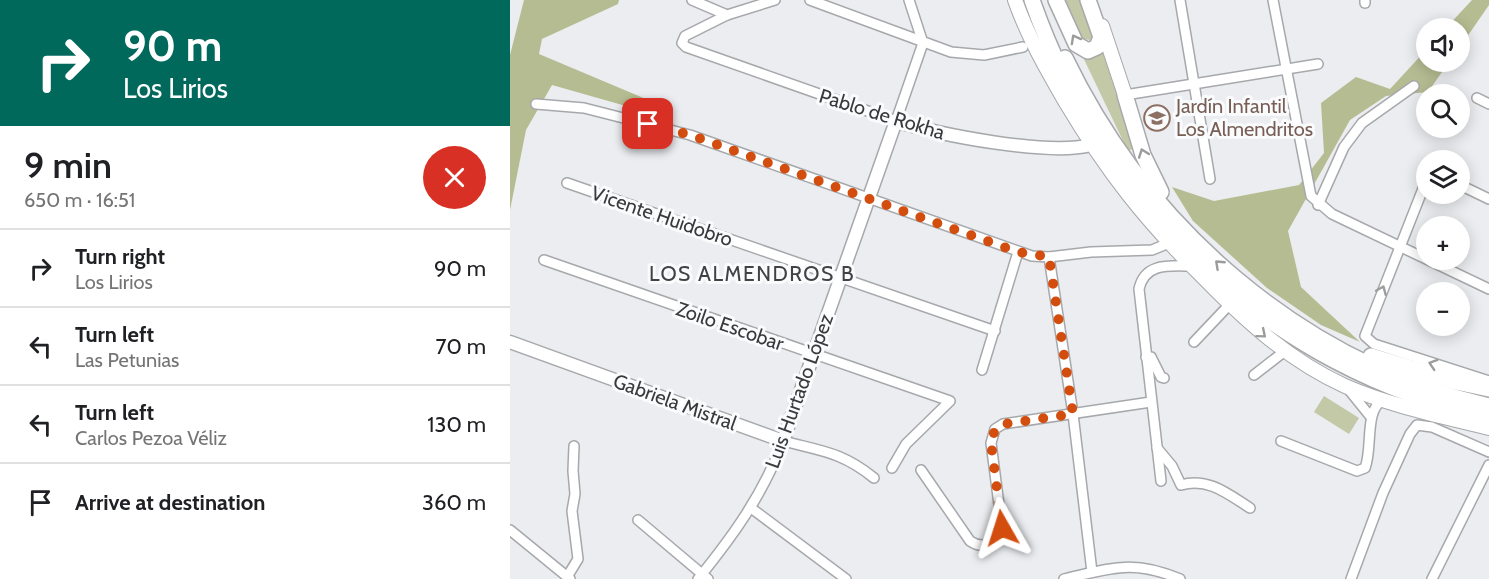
<!DOCTYPE html>
<html lang="en">
<head>
<meta charset="utf-8">
<style>
	:root { --surface:#fff; --page:#f2f2f2; --text:#202124; --muted:#757577; --line:#e0e0e0 }
	body { margin:0; font-family:Cabin,sans-serif; background:var(--page); color:var(--text); height:100vh; display:flex; flex-direction:column; font-size:22px; white-space:nowrap }
	* { box-sizing:border-box; margin:0 }
	p { font-size:20px; color:var(--muted) }
	.icon { flex:none; width:33px; height:33px; fill:none; stroke:currentColor; stroke-width:2; stroke-linecap:round; stroke-linejoin:round }
	.map { position:relative; flex:1; overflow:hidden }
	.panel { display:flex; flex-direction:column; background:var(--surface); width:510px }
	.panel>* { flex:none }
	.top-card { background:#00695c; color:#fff; overflow:hidden }
	.fabs { position:absolute; left:906px; top:18px; display:grid; gap:12px }
	.fabs a { display:grid; place-items:center; width:54px; height:54px; border-radius:50%; background:var(--surface); box-shadow:0 3px 15px #0003; font-size:30px }
	.pin { position:absolute; display:grid; place-items:center; width:51px; height:51px; color:#fff; margin:-26px; border-radius:12px; box-shadow:0 3px 9px #0006 }
	.me { position:absolute; width:66px; margin:-33px; rotate:354deg; stroke-linejoin:round; filter:drop-shadow(0 0 4px #0008) }
	.turn { display:flex; align-items:center; gap:21px; height:126px; padding:0 24px; font-size:27px }
	.turn .icon { width:78px; height:78px; stroke-width:2.5 }
	.turn b { display:block; font-size:42px; line-height:51px }
	.round { display:grid; place-items:center; flex:none; width:63px; height:63px; border-radius:32px; background:var(--page) }
	.overview { display:flex; align-items:center; justify-content:space-between; height:102px; padding:0 24px }
	h1 { font-size:36px; font-weight:600; line-height:45px }
	ul { padding:0; list-style:none }
	li { display:flex; align-items:center; gap:18px; height:78px; padding:0 24px; border-top:2px solid var(--line) }
	li div { flex:1 }
	li b { display:block; font-size:22px }
	li em { font-style:normal }
	main { display:flex; flex:1; min-height:0 }
	.map>svg:first-child { display:block }
	.green { fill:#c3c8a7 }
	.forest { fill:#b6bc92 }
	.lines { fill:none; stroke-linecap:round; stroke-linejoin:round }
	.minor-casing { stroke:#a6a8ab; stroke-width:12 }
	.tertiary-casing { stroke:#a6a8ab; stroke-width:15 }
	.secondary-casing { stroke:#a6a8ab; stroke-width:16 }
	.trunk-casing { stroke:#a6a8ab; stroke-width:18 }
	.minor { stroke:#fff; stroke-width:9 }
	.tertiary { stroke:#fff; stroke-width:12 }
	.secondary { stroke:#fff; stroke-width:14 }
	.trunk { stroke:#fff; stroke-width:15 }
	.oneway { stroke:#9c9c9d }
	.route { stroke:#d34d0e; stroke-width:10; stroke-dasharray:0 18 }
	.labels { text-anchor:middle; dominant-baseline:central; stroke-width:6; stroke-linejoin:round; paint-order:stroke }
	.education-label { font-size:20px; fill:#785e54; stroke:#f9fbfd; text-anchor:start }
	.street-label { font-size:20px; fill:#393a3b; stroke:#f9fbfd }
	.neighbourhood-label { font-size:21px; letter-spacing:1.5px; fill:#414244; stroke:#f9fbfd }
</style>
</head>
<body>
<main>
<section class="panel">
<div class="top-card">
<div class="turn"><svg class="icon" aria-label="right" viewBox="0 0 24 24"><path d="M7 20v-9h11M14 6l5 5-5 5"/></svg><div><b>90 m</b>Los Lirios</div></div>
</div>
<div class="overview"><div><h1>9 min</h1><p>650 m · 16:51</p></div><a class="round" style="background:#d93025;color:#fff"><svg class="icon" aria-label="close" viewBox="0 0 24 24"><path d="M6 6l12 12M18 6L6 18"/></svg></a></div>
<ul>
<li><svg class="icon" aria-label="right" viewBox="0 0 24 24"><path d="M7 20v-9h11M14 6l5 5-5 5"/></svg><div><b>Turn right</b><p>Los Lirios</p></div><em>90 m</em></li>
<li><svg class="icon" aria-label="left" viewBox="0 0 24 24"><path d="M17 20v-9H6M10 6l-5 5 5 5"/></svg><div><b>Turn left</b><p>Las Petunias</p></div><em>70 m</em></li>
<li><svg class="icon" aria-label="left" viewBox="0 0 24 24"><path d="M17 20v-9H6M10 6l-5 5 5 5"/></svg><div><b>Turn left</b><p>Carlos Pezoa Véliz</p></div><em>130 m</em></li>
<li><svg class="icon" aria-label="arrive" viewBox="0 0 24 24"><path d="M6 21V4h12l-3 4 3 4H6"/></svg><div><b>Arrive at destination</b></div><em>360 m</em></li>
</ul>
</section>
<div class="map">
<svg width="979" height="579" viewBox="0 0 979 579">
	<rect width="100%" height="100%" fill="#ebedf0"/>
	<g class="green">
		<path d="M555 0H574L583 36 580 40 573 39Z"/>
		<path d="M593 47 625 149 619 150 615 145 571 53Z"/>
		<path d="M814 396 849 418 839 434 804 412Z"/>
	</g>
	<g class="forest">
		<path d="M14 0H109L108 4 32 39 29 54 143 102 151 116 42 85 16 130 0 210V55Z"/>
		<path d="M962 0H979V5L950 47V28H936Z"/>
		<path d="M916 50V62H939L918 92 876 96 840 120 778 231 791 287 850 342 811 325 757 288 683 221 662 187 704 201 789 185 814 153 811 103 846 77 880 89Z"/>
	</g>
	<g class="lines">
		<g class="minor-casing">
			<g id="minor">
				<path d="M182 0 217 15"/>
				<path d="M265 0 217 15 175 36 172 43 176 47 386 121 413 43 399 0"/>
				<path d="M300 0 441 52 474 55 513 47"/>
				<path d="M670 0 700 179"/>
				<path d="M763 0 801 196 822 214 979 289"/>
				<path d="M855 0V3"/>
				<path d="M615 95 808 64"/>
				<path d="M967 98 979 104"/>
				<path d="M26 104 74 108 180 135 522 256 539 257 581 252 642 250 659 243"/>
				<path d="M916 181 855 336 864 344 979 381"/>
				<path d="M57 183 485 331"/>
				<path d="M950 185 979 199"/>
				<path d="M808 205 834 147 852 123 904 86"/>
				<path d="M539 257 563 414 582 572"/>
				<path d="M34 260 440 401 396 444 382 468"/>
				<path d="M684 342 720 304"/>
				<path d="M636 357H641L651 377 654 378"/>
				<path d="M472 370 508 252"/>
				<path d="M744 375 775 351"/>
				<path d="M839 390 860 416"/>
				<path d="M771 441 847 471 855 468C863 448 854 410 873 400"/>
				<path d="M647 448 662 466 671 485C698 477 718 494 740 508"/>
				<path d="M411 470 460 541C473 550 489 543 492 528L481 443 485 429 493 424 641 402"/>
				<path d="M651 481 629 289C635 262 660 266 682 266"/>
				<path d="M241 508 336 579"/>
				<path d="M128 520 198 579"/>
				<path d="M0 530 60 579"/>
				<path d="M57 577 68 559 62 511 65 494 63 471 64 446"/>
				<path d="M188 579C223 536 254 493 273 441 311 451 332 452 364 478"/>
				<path d="M554 579C602 568 623 559 670 579"/>
				<path d="M841 579 873 493 900 434 907 425 922 427 979 452"/>
				<path d="M922 579 979 465"/>
			</g>
		</g>
		<g class="tertiary-casing">
			<path id="tertiary" d="M0 342 273 441 386 121C430 135 538 156 581 145"/>
		</g>
		<g class="secondary-casing">
			<g id="secondary">
				<path d="M505 0C518 37 536 68 555 101 598 173 636 221 695 279 737 322 780 361 835 386 881 406 931 416 979 428"/>
				<path d="M592 26 615 95"/>
			</g>
		</g>
		<g class="trunk-casing">
			<g id="trunk">
				<path d="M522 0C595 209 760 369 979 417"/>
				<path d="M546 0 566 44 578 51 587 47 591 37 578 0"/>
				<path d="M555 58C637 229 793 364 979 406"/>
				<path d="M615 95 633 155 651 192"/>
				<path d="M861 356 946 382 979 389"/>
			</g>
		</g>
		<use href="#minor" class="minor"/>
		<use href="#tertiary" class="tertiary"/>
		<use href="#secondary" class="secondary"/>
		<use href="#trunk" class="trunk"/>
	</g>
	<defs><path id="oneway-chevron" d="M-2-3.5L2.5 0L-2 3.5" fill="none" stroke-width="1.6" stroke-linecap="round" stroke-linejoin="round" transform="scale(1.5)"/></defs>
	<g class="oneway">
		<use href="#oneway-chevron" transform="translate(565 39) rotate(-119)"/>
		<use href="#oneway-chevron" transform="translate(633 153) rotate(-110)"/>
		<use href="#oneway-chevron" transform="translate(709 264) rotate(-137)"/>
		<use href="#oneway-chevron" transform="translate(872 290) rotate(-67)"/>
		<use href="#oneway-chevron" transform="translate(752 334) rotate(40)"/>
		<use href="#oneway-chevron" transform="translate(923 364) rotate(-162)"/>
	</g>
	<g class="lines">
		<path class="route" d="M138 124 180 135 508 252 539 257 563 414 494 424 485 429 481 443 492 528"/>
	</g>
	<defs>
		<g id="school-ring" transform="scale(1.35)"><circle r="9.5" fill="#f9fbfd" stroke="#8d6e63" stroke-width="1.5"/><path d="M0-5L7-2L0 1L-7-2ZM-4 1L0 2.5L4 1V4Q0 6-4 4Z" fill="#8d6e63"/></g>
	</defs>
	<g fill-rule="evenodd">
		<use href="#school-ring" x="647" y="118"/>
	</g>
	<g class="labels">
		<g class="education-label">
			<text x="666" y="106">Jardín Infantil<tspan x="666" dy="23">Los Almendritos</tspan></text>
		</g>
		<g class="street-label">
			<text transform="translate(372 114) rotate(17)">Pablo de Rokha</text>
			<text transform="translate(152 216) rotate(19)">Vicente Huidobro</text>
			<text transform="translate(220 326) rotate(19)">Zoilo Escobar</text>
			<text transform="translate(289 391) rotate(-70)">Luis Hurtado López</text>
			<text transform="translate(165 402) rotate(20)">Gabriela Mistral</text>
		</g>
		<g class="neighbourhood-label">
			<text x="242" y="273">LOS ALMENDROS B</text>
		</g>
	</g>
</svg>
<div class="fabs">
<a><svg class="icon" aria-label="sound" viewBox="0 0 24 24"><path d="M4 9h4l5-4v14l-5-4H4zM17 9q2 3 0 6"/></svg></a>
<a><svg class="icon" aria-label="search" viewBox="0 0 24 24"><circle cx="10" cy="10" r="6"/><path d="M15 15l6 6"/></svg></a>
<a><svg class="icon" aria-label="layers" viewBox="0 0 24 24"><path d="M12 4l9 5-9 5-9-5zM3 14l9 5 9-5"/></svg></a>
<a>+</a>
<a>−</a>
</div>
<div class="pin" style="left:138px;top:124px;background:#d93025"><svg class="icon" aria-label="arrive" viewBox="0 0 24 24"><path d="M6 21V4h12l-3 4 3 4H6"/></svg></div>
<svg class="me" style="left:492px;top:528px" viewBox="-20 -20 40 40"><path d="M0-17L14 15 0 8-14 15z" fill="#d34d0e" stroke="#fff" stroke-width="4"/></svg>
</div>
</main>
</body>
</html>
